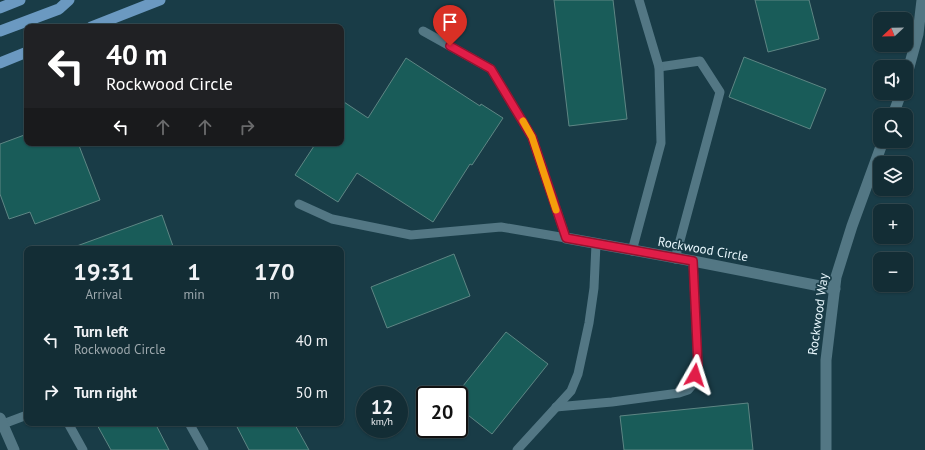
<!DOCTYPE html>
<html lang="en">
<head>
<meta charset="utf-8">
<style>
	:root { --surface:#132d35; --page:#1c353d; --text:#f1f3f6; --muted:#9da8ad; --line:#324950 }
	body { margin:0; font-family:"PT Sans",sans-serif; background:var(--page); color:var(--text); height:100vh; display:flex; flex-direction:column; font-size:15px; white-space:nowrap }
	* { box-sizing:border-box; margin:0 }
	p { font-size:13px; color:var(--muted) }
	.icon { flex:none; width:22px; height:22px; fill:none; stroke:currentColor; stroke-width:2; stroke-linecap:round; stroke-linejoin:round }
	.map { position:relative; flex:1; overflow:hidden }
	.side { position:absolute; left:24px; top:246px; width:320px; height:180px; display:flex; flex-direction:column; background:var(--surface); border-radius:8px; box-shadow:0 1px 3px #0004,0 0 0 1px var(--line) }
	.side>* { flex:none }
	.top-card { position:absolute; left:24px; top:24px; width:320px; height:122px; border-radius:8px; box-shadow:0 1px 3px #0004,0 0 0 1px var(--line); background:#202124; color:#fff; overflow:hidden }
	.needle { width:26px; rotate:248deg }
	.buttons { position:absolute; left:873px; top:12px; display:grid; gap:8px }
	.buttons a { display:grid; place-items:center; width:40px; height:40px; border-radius:8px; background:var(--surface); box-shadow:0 1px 3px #0004,0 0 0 1px var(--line); font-size:20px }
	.speed { position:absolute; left:356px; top:386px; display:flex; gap:8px; font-size:20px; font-weight:700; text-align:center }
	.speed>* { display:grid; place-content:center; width:52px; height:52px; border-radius:50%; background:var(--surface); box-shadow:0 1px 3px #0004,0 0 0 1px var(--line); line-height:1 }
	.speed small { font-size:10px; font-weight:400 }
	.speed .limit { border:2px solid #111; border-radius:6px; background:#fff; color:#111 }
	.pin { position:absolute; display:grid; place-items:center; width:34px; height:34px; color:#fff; margin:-41px -17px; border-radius:50% 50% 50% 0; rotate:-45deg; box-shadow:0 0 4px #0007 }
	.pin .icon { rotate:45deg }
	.me { position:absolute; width:44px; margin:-22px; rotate:6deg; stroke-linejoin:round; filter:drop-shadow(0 0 3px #0008) }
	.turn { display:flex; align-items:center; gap:14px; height:84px; padding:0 16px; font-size:18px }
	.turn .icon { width:52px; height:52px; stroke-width:2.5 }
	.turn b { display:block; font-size:28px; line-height:34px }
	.lanes { display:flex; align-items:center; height:38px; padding:0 16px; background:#0003; justify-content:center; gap:20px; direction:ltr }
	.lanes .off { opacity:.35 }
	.eta { display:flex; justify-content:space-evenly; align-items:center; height:68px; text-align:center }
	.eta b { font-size:24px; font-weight:800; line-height:28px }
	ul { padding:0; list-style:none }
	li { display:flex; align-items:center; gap:12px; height:52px; padding:0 16px }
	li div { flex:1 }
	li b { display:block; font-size:15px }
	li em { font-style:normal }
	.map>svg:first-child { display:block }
	.building { fill:#195c59; stroke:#5e8684 }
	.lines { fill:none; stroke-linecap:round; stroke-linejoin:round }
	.service { stroke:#537784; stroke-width:9 }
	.minor { stroke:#537784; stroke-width:11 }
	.primary { stroke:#6b99c1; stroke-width:11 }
	.route-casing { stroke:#92132f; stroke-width:10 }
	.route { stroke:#e11d48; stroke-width:7 }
	.slow { stroke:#f59e0b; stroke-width:7 }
	.labels { text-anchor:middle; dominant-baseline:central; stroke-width:3.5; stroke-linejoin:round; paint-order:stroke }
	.street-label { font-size:13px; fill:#e9f8fe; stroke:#193c47 }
</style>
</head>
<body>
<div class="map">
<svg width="925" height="450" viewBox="0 0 925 450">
	<rect width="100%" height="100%" fill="#193c47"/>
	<g class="building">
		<path d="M554 0H613L627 119 569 126Z"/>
		<path d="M755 0H809L819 39 768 52Z"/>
		<path d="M744 57 826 89 810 129 729 97Z"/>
		<path d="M406 58 480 106 481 104 503 118 472 165 470 164 433 222 357 173 338 202 295 175 316 143H341V100L368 118Z"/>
		<path d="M27 134V143H78L100 200 35 224 30 212 9 219 0 194V144Z"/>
		<path d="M162 215 174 249H75L74 247Z"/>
		<path d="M454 254 470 296 387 328 371 287Z"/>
		<path d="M506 332 548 364 492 434 459 408V391Z"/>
		<path d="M748 403 753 450H624L620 416Z"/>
		<path d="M96 423H155L169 450H111Z"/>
		<path d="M235 423H294L309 450H249Z"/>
	</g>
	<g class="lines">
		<g class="service">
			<path d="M659 67 700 61 720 92 675 259"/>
			<path d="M299 204 332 219 411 235 501 227 566 238 532 137 491 69 423 31"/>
			<path d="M632 251 661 143 659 67 639 0"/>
			<path d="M556 407 612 402 679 393 688 390 693 384 698 366 693 261"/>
			<path d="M68 423 83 450"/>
			<path d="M189 423 204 450"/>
			<path d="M3 424 27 415"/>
			<path d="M517 450 571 391 578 374 589 323 594 288 596 244"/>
		</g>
		<g class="minor">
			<path d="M906 78 918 34 922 0"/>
			<path d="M893 115 901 93"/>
			<path d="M566 238 693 261 835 289"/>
			<path d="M0 418 14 450"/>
			<path d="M826 450V360L836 277 852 226 883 141"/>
		</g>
		<g class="primary">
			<path d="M0 8 20 0"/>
			<path d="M91 27 160 0"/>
			<path d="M0 31 59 9 69 0"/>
			<path d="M0 63 27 52"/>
		</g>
	</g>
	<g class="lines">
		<g class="route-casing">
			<path id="route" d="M450 46 491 69 532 137 566 238 693 261 698 366 695 375"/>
		</g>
		<use href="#route" class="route"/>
		<path class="slow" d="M523 121 532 137 556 210"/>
	</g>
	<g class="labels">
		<g class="street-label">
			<text transform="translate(703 249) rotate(10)">Rockwood Circle</text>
			<text transform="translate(818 314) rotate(-82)">Rockwood Way</text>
		</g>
	</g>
</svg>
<div class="buttons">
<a><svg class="needle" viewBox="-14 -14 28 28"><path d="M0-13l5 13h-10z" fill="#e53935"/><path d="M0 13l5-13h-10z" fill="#9da8ad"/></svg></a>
<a><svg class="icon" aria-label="sound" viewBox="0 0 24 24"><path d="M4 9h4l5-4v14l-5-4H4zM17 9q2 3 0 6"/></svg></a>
<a><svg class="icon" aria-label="search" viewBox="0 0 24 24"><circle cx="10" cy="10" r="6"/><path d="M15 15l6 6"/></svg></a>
<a><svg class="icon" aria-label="layers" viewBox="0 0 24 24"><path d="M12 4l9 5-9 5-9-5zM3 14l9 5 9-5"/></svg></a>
<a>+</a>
<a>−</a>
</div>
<div class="speed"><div>12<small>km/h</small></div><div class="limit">20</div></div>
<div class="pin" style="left:450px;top:46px;background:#d93025"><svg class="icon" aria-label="arrive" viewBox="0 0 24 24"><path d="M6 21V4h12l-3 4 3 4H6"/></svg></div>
<svg class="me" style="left:695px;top:375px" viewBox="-20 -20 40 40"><path d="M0-17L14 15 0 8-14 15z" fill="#e11d48" stroke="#fff" stroke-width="4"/></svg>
<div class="top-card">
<div class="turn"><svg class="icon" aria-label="left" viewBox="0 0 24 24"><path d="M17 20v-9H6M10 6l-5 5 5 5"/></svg><div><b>40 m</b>Rockwood Circle</div></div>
<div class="lanes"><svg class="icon" aria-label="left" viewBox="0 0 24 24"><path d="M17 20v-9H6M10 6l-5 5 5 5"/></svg><svg class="icon off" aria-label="ahead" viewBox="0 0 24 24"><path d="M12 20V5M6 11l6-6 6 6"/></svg><svg class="icon off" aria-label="ahead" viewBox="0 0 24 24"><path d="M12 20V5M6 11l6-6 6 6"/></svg><svg class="icon off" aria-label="right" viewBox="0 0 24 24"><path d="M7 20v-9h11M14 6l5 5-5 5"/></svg></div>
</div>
<section class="side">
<div class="eta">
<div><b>19:31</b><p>Arrival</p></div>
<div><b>1</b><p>min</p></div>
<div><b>170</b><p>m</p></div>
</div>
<ul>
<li><svg class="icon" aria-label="left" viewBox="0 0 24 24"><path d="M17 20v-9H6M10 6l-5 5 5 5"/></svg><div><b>Turn left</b><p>Rockwood Circle</p></div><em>40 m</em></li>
<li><svg class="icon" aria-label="right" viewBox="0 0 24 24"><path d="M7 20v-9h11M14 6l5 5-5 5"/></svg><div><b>Turn right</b></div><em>50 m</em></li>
</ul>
</section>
</div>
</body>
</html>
